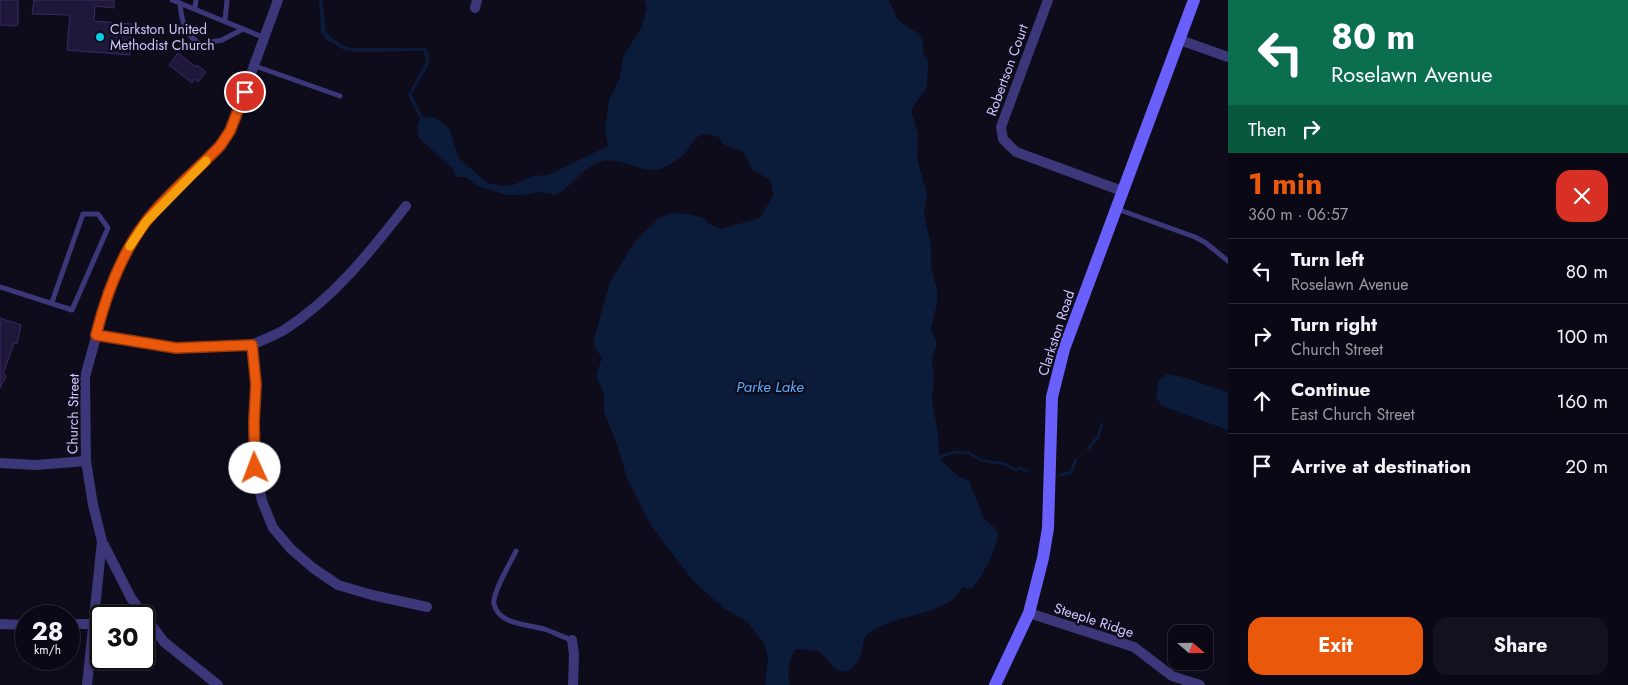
<!DOCTYPE html>
<html lang="en">
<head>
<meta charset="utf-8">
<style>
	:root { --surface:#0a0814; --page:#13111d; --text:#f1f3f6; --muted:#999aa0; --line:#2a2934; --accent:#ea580c }
	body { margin:0; font-family:Jost,sans-serif; background:var(--page); color:var(--text); height:100vh; display:flex; flex-direction:column; font-size:19px; white-space:nowrap }
	* { box-sizing:border-box; margin:0 }
	p { font-size:16px; color:var(--muted) }
	.icon { flex:none; width:28px; height:28px; fill:none; stroke:currentColor; stroke-width:2; stroke-linecap:round; stroke-linejoin:round }
	.map { position:relative; flex:1; overflow:hidden }
	.panel { display:flex; flex-direction:column; background:var(--surface); width:400px }
	.panel>* { flex:none }
	.guide { background:#0b6e4f; color:#fff; overflow:hidden }
	.needle { width:32px; rotate:110deg }
	.tools { position:absolute; left:1168px; top:625px; display:grid; gap:10px }
	.tools a { display:grid; place-items:center; width:45px; height:45px; border-radius:10px; background:var(--surface); box-shadow:0 1px 4px #0004,0 0 0 1px var(--line); font-size:25px }
	.speed { position:absolute; left:15px; top:605px; display:flex; gap:10px; font-size:25px; font-weight:700; text-align:center }
	.speed>* { display:grid; place-content:center; width:65px; height:65px; border-radius:50%; background:var(--surface); box-shadow:0 1px 4px #0004,0 0 0 1px var(--line); line-height:1 }
	.speed small { font-size:12px; font-weight:400 }
	.speed .limit { border:2px solid #111; border-radius:8px; background:#fff; color:#111 }
	.pin { position:absolute; display:grid; place-items:center; width:42px; height:42px; color:#fff; margin:-21px; border:2px solid #fff; border-radius:50%; box-shadow:0 1px 5px #0007 }
	.me { position:absolute; width:55px; margin:-28px; rotate:358deg; stroke-linejoin:round; filter:drop-shadow(0 0 4px #0008) }
	.turn { display:flex; align-items:center; gap:18px; height:105px; padding:0 20px; font-size:22px }
	.turn .icon { width:65px; height:65px; stroke-width:2.5 }
	.turn b { display:block; font-size:35px; line-height:42px }
	.then { display:flex; align-items:center; height:48px; padding:0 20px; background:#0003; gap:10px; font-size:19px }
	.round { display:grid; place-items:center; flex:none; width:52px; height:52px; border-radius:15px; background:var(--page) }
	.head { display:flex; align-items:center; justify-content:space-between; height:85px; padding:0 20px }
	h1 { font-size:30px; font-weight:700; line-height:38px; color:var(--accent) }
	.primary-button { display:flex; gap:10px; margin-top:auto; padding:10px 20px }
	.primary-button a { flex:1; height:58px; border-radius:15px; background:var(--accent); color:#fff; font-size:20px; font-weight:700; line-height:58px; text-align:center }
	.primary-button a+a { background:var(--page); color:var(--text) }
	ul { padding:0; list-style:none }
	li { display:flex; align-items:center; gap:15px; height:65px; padding:0 20px; border-top:1px solid var(--line) }
	li div { flex:1 }
	li b { display:block; font-size:19px }
	li em { font-style:normal }
	main { display:flex; flex:1; min-height:0 }
	.map>svg:first-child { display:block }
	.water { fill:#0b1b3a }
	.lines { fill:none; stroke-linecap:round; stroke-linejoin:round }
	.stream { stroke:#0b1b3a; stroke-width:3 }
	.building { fill:#20183b; stroke:#382a67 }
	.lane { stroke:#3c3779; stroke-width:5 }
	.street { stroke:#3c3779; stroke-width:10 }
	.secondary { stroke:#6960fb; stroke-width:12 }
	.route-casing { stroke:#983908; stroke-width:12 }
	.route { stroke:#ea580c; stroke-width:9 }
	.slow { stroke:#f59e0b; stroke-width:9 }
	.poi-dot { fill:#06cceb; stroke:#0e0b1b; stroke-width:2 }
	.labels { text-anchor:middle; dominant-baseline:central; stroke-width:4.5; stroke-linejoin:round; paint-order:stroke }
	.poi-label { font-size:14px; fill:#cfc7fe; stroke:#0e0b1b; text-anchor:start }
	.street-label { font-size:14px; fill:#cfc7fe; stroke:#0e0b1b }
	.water-label { font-size:15px; font-style:italic; fill:#57aafb; stroke:#0e0b1b }
</style>
</head>
<body>
<main>
<div class="map">
<svg width="1228" height="685" viewBox="0 0 1228 685">
	<rect width="100%" height="100%" fill="#0e0b1b"/>
	<g class="water">
		<path d="M319 0H322L323 3 326 33 342 45 351 48H425C439 63 416 80 412 95L422 116 436 118 450 129 458 157 464 163 488 183 503 186 513 185 533 176 548 175 608 146 605 130 609 99 619 80 623 57 641 28 647 9 645 0H889L898 20 919 34 923 42V53L928 61 927 87 911 110 918 134 917 159 927 194 924 214 931 245V267L937 290V303L931 329 937 343 932 360 934 377 932 400 938 434 939 453 942 457V461L958 476 969 481 984 519 994 527 998 534C998 547 981 580 971 589L963 587C958 592 957 597 951 601 926 617 892 616 868 634 859 641 868 659 846 672L837 670 819 651 798 649 795 650C788 662 787 673 790 685H765L768 658 764 643 746 621 725 609 694 582 650 524 627 478 617 444 604 412V395L596 375 602 358 594 346V339L610 282 636 240 659 218 672 213 689 214 704 218 709 224 721 229 760 218 773 196 771 181 752 169 743 152 723 144 719 137 708 134C696 134 694 141 688 149 684 156 673 162 667 166 646 179 622 154 599 162 582 169 571 187 556 195L538 192 524 195H506L476 185 466 177H456L452 168 419 138 417 127 420 119 408 95 426 61 423 51 356 52 342 49 326 39 321 32Z"/>
		<path d="M1167 374C1188 376 1207 387 1228 392V430L1162 406 1156 397 1158 381Z"/>
	</g>
	<g class="lines">
		<g class="stream">
			<path d="M1088 449 1098 437 1102 424"/>
			<path d="M942 456 954 452 969 453 981 460 1005 464 1016 470 1020 468 1027 471"/>
			<path d="M1060 475 1071 472 1076 460"/>
		</g>
	</g>
	<g class="building">
		<path d="M0 0H18V24L16 26 0 25Z"/>
		<path d="M34 0H114V8L95 6 94 21 132 24 130 55 67 50 70 15 32 14Z"/>
		<path d="M178 53 196 67 197 65 206 72 198 82 195 79 192 83 169 65Z"/>
		<path d="M0 318 21 325 17 344 14 343 3 374 6 376 0 388Z"/>
	</g>
	<g class="lines">
		<g class="lane">
			<path d="M172 0 265 38"/>
			<path d="M180 3C181 19 185 37 201 44L222 40 243 29"/>
			<path d="M195 8 196 0"/>
			<path d="M225 21 227 0"/>
			<path d="M255 66 340 96"/>
			<path d="M1117 209 1195 237 1206 243 1228 261"/>
			<path d="M0 287 72 310 108 228 98 214H83L52 302"/>
			<path d="M516 551C511 562 492 593 494 604 499 626 531 624 547 630 555 633 563 637 572 640"/>
		</g>
		<g class="street">
			<path d="M1048 0 1001 127 1003 139 1016 152 1122 191"/>
			<path d="M475 8 477 0"/>
			<path d="M1180 40 1228 57"/>
			<path d="M406 206C370 252 333 299 284 330 274 336 262 340 252 345L256 384 253 422 255 468 262 501 273 528 291 549 313 568 338 585 372 595 427 607"/>
			<path d="M96 335 176 348 252 345"/>
			<path d="M0 463 37 465 86 461"/>
			<path d="M104 545 131 598 164 642 218 685"/>
			<path d="M1029 613 1134 647 1172 676 1200 685"/>
			<path d="M0 624 26 625"/>
			<path d="M69 624H101"/>
			<path d="M572 640 574 654 573 685"/>
			<path d="M87 685 102 541 93 505 86 461 85 377 108 293 123 258 145 222 220 146 230 131 278 0"/>
		</g>
		<path class="secondary" d="M995 685 1029 613 1043 558 1048 528 1052 397 1064 349 1194 0"/>
	</g>
	<g class="lines">
		<g class="route-casing">
			<path id="route" d="M245 92 230 131 220 146C196 171 166 195 145 223 120 256 106 295 96 335L176 348 252 345 256 384 254 422 255 468"/>
		</g>
		<use href="#route" class="route"/>
		<path class="slow" d="M130 246 146 222 206 161"/>
	</g>
	<circle class="poi-dot" cx="100" cy="37" r="5"/>
	<g class="labels">
		<g class="poi-label">
			<text x="110" y="29">Clarkston United<tspan x="110" dy="16">Methodist Church</tspan></text>
		</g>
		<g class="street-label">
			<text transform="translate(1007 70) rotate(-70)">Robertson Court</text>
			<text transform="translate(1056 333) rotate(-72)">Clarkston Road</text>
			<text transform="translate(73 414) rotate(-89)">Church Street</text>
			<text transform="translate(1094 620) rotate(18)">Steeple Ridge</text>
		</g>
		<g class="water-label">
			<text x="770" y="387">Parke Lake</text>
		</g>
	</g>
</svg>
<div class="tools">
<a><svg class="needle" viewBox="-14 -14 28 28"><path d="M0-13l5 13h-10z" fill="#e53935"/><path d="M0 13l5-13h-10z" fill="#999aa0"/></svg></a>
</div>
<div class="speed"><div>28<small>km/h</small></div><div class="limit">30</div></div>
<div class="pin" style="left:245px;top:92px;background:#d93025"><svg class="icon" aria-label="arrive" viewBox="0 0 24 24"><path d="M6 21V4h12l-3 4 3 4H6"/></svg></div>
<svg class="me" style="left:255px;top:468px" viewBox="-20 -20 40 40"><circle r="19" fill="#fff"/><path d="M0-13L10 11 0 6-10 11z" fill="#ea580c"/></svg>
</div>
<section class="panel">
<div class="guide">
<div class="turn"><svg class="icon" aria-label="left" viewBox="0 0 24 24"><path d="M17 20v-9H6M10 6l-5 5 5 5"/></svg><div><b>80 m</b>Roselawn Avenue</div></div>
<div class="then">Then<svg class="icon" aria-label="right" viewBox="0 0 24 24"><path d="M7 20v-9h11M14 6l5 5-5 5"/></svg></div>
</div>
<div class="head"><div><h1>1 min</h1><p>360 m · 06:57</p></div><a class="round" style="background:#d93025;color:#fff"><svg class="icon" aria-label="close" viewBox="0 0 24 24"><path d="M6 6l12 12M18 6L6 18"/></svg></a></div>
<ul>
<li><svg class="icon" aria-label="left" viewBox="0 0 24 24"><path d="M17 20v-9H6M10 6l-5 5 5 5"/></svg><div><b>Turn left</b><p>Roselawn Avenue</p></div><em>80 m</em></li>
<li><svg class="icon" aria-label="right" viewBox="0 0 24 24"><path d="M7 20v-9h11M14 6l5 5-5 5"/></svg><div><b>Turn right</b><p>Church Street</p></div><em>100 m</em></li>
<li><svg class="icon" aria-label="ahead" viewBox="0 0 24 24"><path d="M12 20V5M6 11l6-6 6 6"/></svg><div><b>Continue</b><p>East Church Street</p></div><em>160 m</em></li>
<li><svg class="icon" aria-label="arrive" viewBox="0 0 24 24"><path d="M6 21V4h12l-3 4 3 4H6"/></svg><div><b>Arrive at destination</b></div><em>20 m</em></li>
</ul>
<div class="primary-button"><a>Exit</a><a>Share</a></div>
</section>
</main>
</body>
</html>
